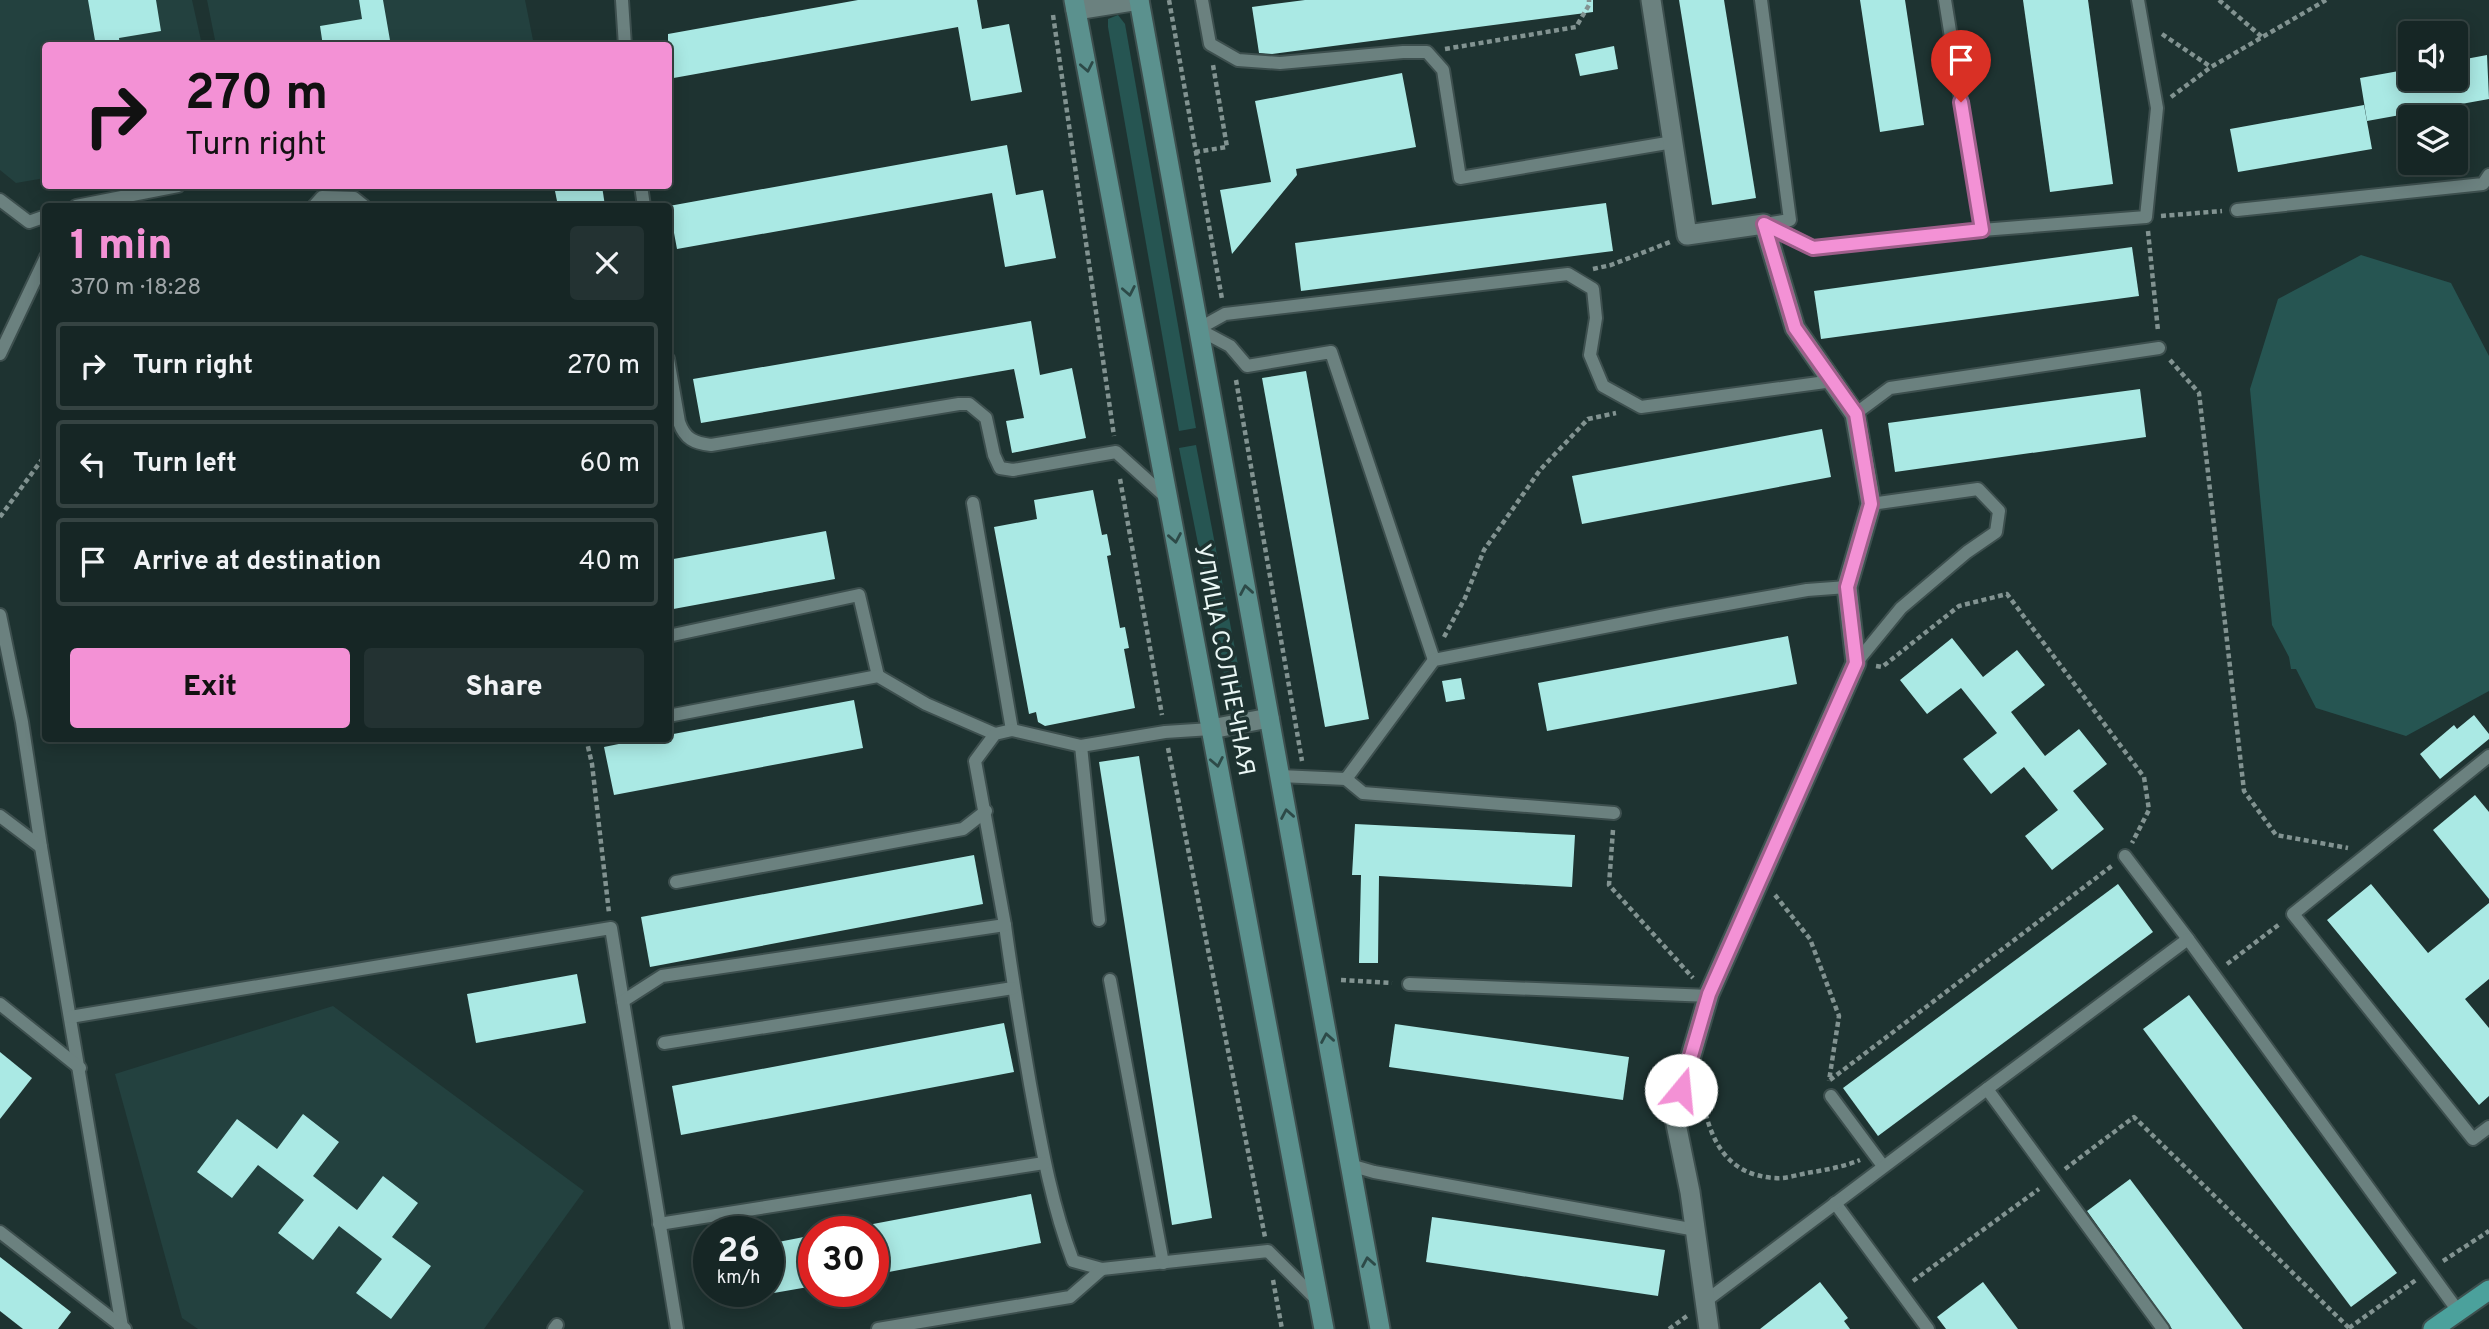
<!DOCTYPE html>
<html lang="en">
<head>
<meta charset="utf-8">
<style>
	:root { --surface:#162625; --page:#233232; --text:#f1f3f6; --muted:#9ea5a7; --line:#354342; --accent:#f391d5 }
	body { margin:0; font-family:Overpass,sans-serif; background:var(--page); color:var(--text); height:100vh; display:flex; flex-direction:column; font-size:26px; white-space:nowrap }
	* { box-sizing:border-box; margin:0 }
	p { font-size:23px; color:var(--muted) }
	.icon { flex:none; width:38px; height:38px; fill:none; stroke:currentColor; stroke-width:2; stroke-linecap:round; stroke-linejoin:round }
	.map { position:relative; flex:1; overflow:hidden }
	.drawer { position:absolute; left:42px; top:203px; width:630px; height:539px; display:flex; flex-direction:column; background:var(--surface); border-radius:7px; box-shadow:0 4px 18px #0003,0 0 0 2px var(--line) }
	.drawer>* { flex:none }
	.guide { position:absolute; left:42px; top:42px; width:630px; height:147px; border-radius:7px; box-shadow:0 4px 18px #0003,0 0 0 2px var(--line); background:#f391d5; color:#111; overflow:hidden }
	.tools { position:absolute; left:2398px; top:21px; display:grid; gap:14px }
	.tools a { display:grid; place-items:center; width:70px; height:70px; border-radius:7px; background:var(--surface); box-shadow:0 4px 18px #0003,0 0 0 2px var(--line); font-size:35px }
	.speed { position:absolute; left:693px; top:1216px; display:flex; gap:14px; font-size:35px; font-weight:700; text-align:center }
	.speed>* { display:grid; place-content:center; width:91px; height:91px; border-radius:50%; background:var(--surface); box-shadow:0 4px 18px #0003,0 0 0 2px var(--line); line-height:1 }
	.speed small { font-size:18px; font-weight:400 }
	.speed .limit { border:10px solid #d22; background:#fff; color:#111 }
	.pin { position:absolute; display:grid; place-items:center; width:60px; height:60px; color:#fff; margin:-72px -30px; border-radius:50% 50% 50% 0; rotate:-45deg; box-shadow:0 0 7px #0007 }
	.pin .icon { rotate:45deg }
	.me { position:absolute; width:77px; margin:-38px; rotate:17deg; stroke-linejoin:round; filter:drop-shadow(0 0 5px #0008) }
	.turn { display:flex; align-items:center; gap:24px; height:147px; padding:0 28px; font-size:32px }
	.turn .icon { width:91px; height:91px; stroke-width:2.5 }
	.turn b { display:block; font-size:49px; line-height:60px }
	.round { display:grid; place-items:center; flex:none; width:74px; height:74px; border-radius:7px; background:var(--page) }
	.head { display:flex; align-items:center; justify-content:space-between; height:119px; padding:0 28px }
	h1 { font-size:42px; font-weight:800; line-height:52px; color:var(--accent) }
	.button { display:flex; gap:14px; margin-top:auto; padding:14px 28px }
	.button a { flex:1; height:80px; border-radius:7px; background:var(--accent); color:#111; font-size:28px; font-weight:800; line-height:80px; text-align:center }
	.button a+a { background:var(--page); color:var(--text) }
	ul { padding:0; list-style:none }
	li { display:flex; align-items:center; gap:21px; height:88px; margin:0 14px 10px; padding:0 14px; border:4px solid var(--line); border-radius:7px }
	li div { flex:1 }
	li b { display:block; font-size:26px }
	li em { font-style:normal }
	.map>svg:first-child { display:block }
	.built { fill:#23413f }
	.green { fill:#265552 }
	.building { fill:#aae9e4 }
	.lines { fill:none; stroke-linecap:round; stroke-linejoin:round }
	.service-casing { stroke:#3d4f4e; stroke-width:16 }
	.minor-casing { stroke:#3d4f4e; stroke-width:23 }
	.tertiary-casing { stroke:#3d4f4e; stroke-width:23 }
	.secondary-casing { stroke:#3d4f4e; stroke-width:23 }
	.primary-casing { stroke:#3d4f4e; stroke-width:23 }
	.path { stroke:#829391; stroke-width:4.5; stroke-dasharray:5 3.5; stroke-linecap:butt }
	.service { stroke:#6b817f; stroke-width:12 }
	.minor { stroke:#6b817f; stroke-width:19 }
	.tertiary { stroke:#6b817f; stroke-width:19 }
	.secondary { stroke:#5b918e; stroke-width:19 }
	.primary { stroke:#4ba19c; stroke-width:19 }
	.oneway { stroke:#2d4a48 }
	.route-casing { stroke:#9e5e8a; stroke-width:18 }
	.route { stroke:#f391d5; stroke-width:12 }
	.labels { text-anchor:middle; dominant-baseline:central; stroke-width:7; stroke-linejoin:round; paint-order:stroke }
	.street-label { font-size:24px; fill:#eaf7f5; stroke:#1e3331 }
</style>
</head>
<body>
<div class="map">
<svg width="2489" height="1329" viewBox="0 0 2489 1329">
	<rect width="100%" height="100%" fill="#1e3331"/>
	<g class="built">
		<path d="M0 0H192L202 45 46 46 45 178 16 183 0 170Z"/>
		<path d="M207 0H525L534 45H216Z"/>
		<path d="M333 1006 584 1191 484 1329H198L182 1318 115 1074Z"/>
	</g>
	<g class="green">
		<path d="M1118 15 1125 24 1196 428 1179 431 1108 27V19Z"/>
		<path d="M2361 255 2451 283 2489 356V691L2406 736 2316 708 2296 669H2291L2289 657 2272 625 2250 389 2278 299Z"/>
		<path d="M1196 445 1247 712V716L1232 715 1179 448Z"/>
	</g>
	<g class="building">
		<path d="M88 0H156L161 31 119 38 120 46H96Z"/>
		<path d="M359 0H383L391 46H323L320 26 362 19Z"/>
		<path d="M858 0H977L982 29 1009 24 1022 92 971 101 958 27 668 79V34Z"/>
		<path d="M1305 0H1593V12L1272 54 1259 53 1252 7Z"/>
		<path d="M1679 0H1724L1756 198 1712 205Z"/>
		<path d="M1860 0H1905L1924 125 1880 132Z"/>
		<path d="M2023 0H2088L2113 184 2050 192Z"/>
		<path d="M1614 46 1618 69 1580 76 1575 54Z"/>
		<path d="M2487 55 2489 99 2367 121 2360 78 2410 69V79H2455V61Z"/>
		<path d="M1402 73 1416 147 1296 169 1297 175 1232 254 1220 190 1271 182 1255 101Z"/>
		<path d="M2364 105 2372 149 2238 172 2230 129Z"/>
		<path d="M1007 145 1016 195 1043 190 1056 258 1005 267 992 193 677 249 669 206Z"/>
		<path d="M554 186H602L605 206H558Z"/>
		<path d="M1606 203 1613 251 1301 291 1295 243Z"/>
		<path d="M2132 247 2139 296 1821 339 1814 291Z"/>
		<path d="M1031 321 1040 375 1072 368 1086 438 1012 453 1006 421 1024 418 1014 369 701 423 693 379Z"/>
		<path d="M1306 371 1369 719 1325 727 1262 378Z"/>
		<path d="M2140 389 2146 437 1895 472 1888 423Z"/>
		<path d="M1822 429 1831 477 1582 524 1572 476Z"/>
		<path d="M1093 490 1102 535 1107 534 1111 555 1107 556 1120 628 1125 627 1129 648 1124 649 1135 708 1045 726 1038 722 1036 712 1029 714 994 527 1037 519 1034 500Z"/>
		<path d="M826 531 835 579 668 610V560Z"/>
		<path d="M1788 636 1797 684 1547 731 1538 683Z"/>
		<path d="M1952 638 1983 677 2017 650 2045 685 2011 712 2045 756 2079 729 2107 764 2073 791 2104 829 2052 870 2025 836 2058 810 2024 767 1991 794 1963 759 1997 733 1961 688 1927 714 1900 680Z"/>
		<path d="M1461 678 1465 699 1446 702 1442 681Z"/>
		<path d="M854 700 863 748 614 795 604 747 648 738H668V735Z"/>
		<path d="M2474 715 2489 734V739L2440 779 2420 754 2454 725 2457 729Z"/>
		<path d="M1139 756 1212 1218 1172 1225 1099 762Z"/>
		<path d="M2475 795 2489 812V899L2433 830Z"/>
		<path d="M1355 824 1575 835 1572 887 1379 876 1378 963H1359L1361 875H1352Z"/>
		<path d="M974 855 983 904 650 967 641 917Z"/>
		<path d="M2118 884 2153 932 1878 1136 1843 1088Z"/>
		<path d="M2371 884 2428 953 2489 903V979L2465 999 2489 1028V1096L2479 1105 2327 920Z"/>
		<path d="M577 974 586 1023 476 1043 467 994Z"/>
		<path d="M2189 995 2397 1273 2351 1307 2143 1029Z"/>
		<path d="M1004 1023 1014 1072 681 1135 672 1086Z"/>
		<path d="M1395 1024 1629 1057 1623 1100 1389 1067Z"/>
		<path d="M0 1052 32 1078 0 1119Z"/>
		<path d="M303 1114 339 1142 313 1176 357 1210 383 1176 418 1203 392 1237 431 1266 391 1319 356 1293 382 1259 339 1226 313 1260 278 1233 304 1200 258 1165 232 1198 197 1172 237 1119 277 1149Z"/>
		<path d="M2130 1179 2243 1329H2172L2087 1211Z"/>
		<path d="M1031 1194 1041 1243 873 1275V1224Z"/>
		<path d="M1432 1217 1665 1250 1658 1296 1426 1262Z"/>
		<path d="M814 1235V1286L768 1294V1244Z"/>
		<path d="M0 1257 71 1312 58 1329H23L0 1311Z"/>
		<path d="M1820 1282 1848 1318 1844 1321 1850 1329H1760Z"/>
		<path d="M1983 1282 2018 1329H1946L1937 1317Z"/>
	</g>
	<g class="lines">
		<g class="service-casing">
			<g id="service">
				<path d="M622 0 625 46"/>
				<path d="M1202 0 1210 44 1238 60 1280 63 1403 52H1427L1443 70 1460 178 1673 142"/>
				<path d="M1761 0 1790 220 1765 224"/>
				<path d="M1945 0 1982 230"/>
				<path d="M641 186 644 206"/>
				<path d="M0 200 29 222 46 216"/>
				<path d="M76 206 178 186"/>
				<path d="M314 206 322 197 354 198 364 206"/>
				<path d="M2237 210 2483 184 2489 175"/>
				<path d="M1764 224 1813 248 1982 230 2146 217 2157 108 2138 0"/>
				<path d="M1198 329 1225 314 1568 274 1593 289 1596 318 1590 355 1603 386 1641 407 1833 381"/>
				<path d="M1198 329 1230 346 1247 366 1331 352 1434 660"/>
				<path d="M0 354 46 257"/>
				<path d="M668 359 679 422C685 439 694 443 711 445L959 404H969L986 418 994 455 1000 468 1013 470 1116 452 1167 498"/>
				<path d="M1855 414 1890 388 2159 348"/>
				<path d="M973 503 1012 730"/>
				<path d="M0 615 22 722 41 847 122 1327 120 1329"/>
				<path d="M668 636 859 595 878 676"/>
				<path d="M1856 663 1901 608 1967 552 1996 532 1999 511 1978 489 1871 504"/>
				<path d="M668 716 878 676 926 704 995 734"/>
				<path d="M1081 746 1099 920"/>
				<path d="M2489 756 2293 914 2473 1139 2489 1127"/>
				<path d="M1280 776 1346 779 1434 660 1671 614 1807 590 1847 587"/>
				<path d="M1346 779 1363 793 1614 813"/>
				<path d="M0 816 41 847"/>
				<path d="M2125 856 2188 939"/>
				<path d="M676 882 963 829 986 811"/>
				<path d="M1005 925C1012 978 1021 1031 1030 1084 1041 1144 1051 1203 1073 1261L1102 1269 1268 1251 1317 1300"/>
				<path d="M1110 980 1163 1263"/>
				<path d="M1409 984 1710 996"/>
				<path d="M0 1004 80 1068"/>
				<path d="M70 1017 611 928 623 1001"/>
				<path d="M664 1043 1013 988"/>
				<path d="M1831 1096 1883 1166"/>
				<path d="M1350 1165 1374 1172 1696 1230"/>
				<path d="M1835 1203 1928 1329"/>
				<path d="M659 1224 1044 1163"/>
				<path d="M0 1232 125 1329"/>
				<path d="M1707 1300 1987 1089"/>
				<path d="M554 1329 557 1325"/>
				<path d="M677 1329 623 1001 662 976 1005 925 975 761 995 734 1012 730 1081 746 1165 732 1211 729"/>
				<path d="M878 1329 1070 1297 1102 1269"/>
				<path d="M2163 1329 1987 1089 2188 939 2458 1311"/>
			</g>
		</g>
		<g class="minor-casing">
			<path id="minor" d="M1651 0 1687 235 1764 224 1795 328 1855 414 1871 504 1847 587 1856 663 1709 994 1674 1114 1690 1192 1709 1329"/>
		</g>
		<g class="tertiary-casing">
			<g id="tertiary">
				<path d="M1076 10 1139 0"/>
				<path d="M1211 729 1269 718"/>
			</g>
		</g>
		<g class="secondary-casing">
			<g id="secondary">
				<path d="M1074 0 1324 1329"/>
				<path d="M1139 0 1380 1329"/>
			</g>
		</g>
		<g class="primary-casing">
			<path id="primary" d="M2433 1329 2489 1290"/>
		</g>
		<g class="path">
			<path d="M1169 0 1222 299"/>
			<path d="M2219 0 2262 37"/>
			<path d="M1053 15 1114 436"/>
			<path d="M2162 34 2211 67"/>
			<path d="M1445 49 1576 27 1589 5V0"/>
			<path d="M2171 97 2211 67 2326 0"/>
			<path d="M1195 152 1227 147 1213 65"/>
			<path d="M2161 216 2222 211"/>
			<path d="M2148 231 2158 331"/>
			<path d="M1593 269 1611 265 1670 242"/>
			<path d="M2170 360 2199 393 2244 791 2276 835 2348 848"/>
			<path d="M1236 380 1302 761"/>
			<path d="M1120 479 1162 715"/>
			<path d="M0 517 46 454"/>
			<path d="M1444 637 1465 598 1484 550 1540 470 1588 419 1616 413"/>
			<path d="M1876 666 1882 667 1959 606 2007 594 2144 777 2149 810 2132 843"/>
			<path d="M586 738 592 764 609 913"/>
			<path d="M1168 748 1265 1237"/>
			<path d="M1613 830 1609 885 1693 978"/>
			<path d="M1775 895 1810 939 1839 1016 1829 1081"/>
			<path d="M2227 964 2281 923"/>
			<path d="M1341 980 1392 983"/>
			<path d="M1830 1080 2113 865"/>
			<path d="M1702 1097C1710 1140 1726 1175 1775 1178 1785 1179 1797 1175 1807 1173 1825 1170 1843 1167 1860 1160"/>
			<path d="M2065 1169 2134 1117 2349 1328"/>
			<path d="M2443 1261 2489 1231"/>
			<path d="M1273 1280 1282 1329"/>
			<path d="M1913 1281 2039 1189"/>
			<path d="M2349 1328 2416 1280"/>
			<path d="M1669 1329 1687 1316"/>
		</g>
		<use href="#service" class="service"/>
		<use href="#minor" class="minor"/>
		<use href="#tertiary" class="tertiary"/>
		<use href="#secondary" class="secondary"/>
		<use href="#primary" class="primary"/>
	</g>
	<defs><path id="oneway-chevron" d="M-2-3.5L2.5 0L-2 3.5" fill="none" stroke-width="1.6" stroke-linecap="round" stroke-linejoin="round" transform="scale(1.75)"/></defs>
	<g class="oneway">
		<use href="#oneway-chevron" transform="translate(1087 67) rotate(79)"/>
		<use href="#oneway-chevron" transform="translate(1129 291) rotate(79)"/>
		<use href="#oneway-chevron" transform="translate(1175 538) rotate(80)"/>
		<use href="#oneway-chevron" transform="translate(1246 590) rotate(-100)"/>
		<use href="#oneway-chevron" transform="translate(1217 762) rotate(79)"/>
		<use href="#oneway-chevron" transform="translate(1287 814) rotate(-100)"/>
		<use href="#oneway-chevron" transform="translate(1327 1038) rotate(-100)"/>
		<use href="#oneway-chevron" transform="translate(1368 1262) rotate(-100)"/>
	</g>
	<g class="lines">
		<g class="route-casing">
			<path id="route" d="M1681 1090 1709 994 1856 663 1847 587 1871 504 1856 414 1795 328 1764 224 1813 248 1982 230 1961 102"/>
		</g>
		<use href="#route" class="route"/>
	</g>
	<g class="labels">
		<g class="street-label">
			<text transform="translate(1223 660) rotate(79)">УЛИЦА СОЛНЕЧНАЯ</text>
		</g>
	</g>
</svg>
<div class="tools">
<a><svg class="icon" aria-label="sound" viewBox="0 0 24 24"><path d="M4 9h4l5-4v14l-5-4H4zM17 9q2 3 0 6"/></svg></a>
<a><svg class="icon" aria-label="layers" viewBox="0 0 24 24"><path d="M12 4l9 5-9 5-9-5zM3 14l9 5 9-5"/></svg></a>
</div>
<div class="speed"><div>26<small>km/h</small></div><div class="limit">30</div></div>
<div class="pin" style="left:1961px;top:102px;background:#d93025"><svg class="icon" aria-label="arrive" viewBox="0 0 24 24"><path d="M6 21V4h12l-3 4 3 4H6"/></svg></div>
<svg class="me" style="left:1681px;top:1090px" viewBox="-20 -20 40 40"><circle r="19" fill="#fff"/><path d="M0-13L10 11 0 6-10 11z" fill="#f391d5"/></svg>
<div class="guide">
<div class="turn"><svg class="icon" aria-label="right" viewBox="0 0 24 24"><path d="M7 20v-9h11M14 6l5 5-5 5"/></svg><div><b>270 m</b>Turn right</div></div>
</div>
<section class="drawer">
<div class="head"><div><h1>1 min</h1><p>370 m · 18:28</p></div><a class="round"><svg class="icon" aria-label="close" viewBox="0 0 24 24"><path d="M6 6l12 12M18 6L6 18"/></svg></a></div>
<ul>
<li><svg class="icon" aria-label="right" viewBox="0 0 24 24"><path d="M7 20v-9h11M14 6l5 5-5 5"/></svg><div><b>Turn right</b></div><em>270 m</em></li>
<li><svg class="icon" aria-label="left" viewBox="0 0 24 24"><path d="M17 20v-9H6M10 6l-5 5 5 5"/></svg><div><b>Turn left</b></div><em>60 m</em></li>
<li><svg class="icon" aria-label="arrive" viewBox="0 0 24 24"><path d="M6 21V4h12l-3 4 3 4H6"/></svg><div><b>Arrive at destination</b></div><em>40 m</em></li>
</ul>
<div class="button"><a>Exit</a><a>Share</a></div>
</section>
</div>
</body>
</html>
